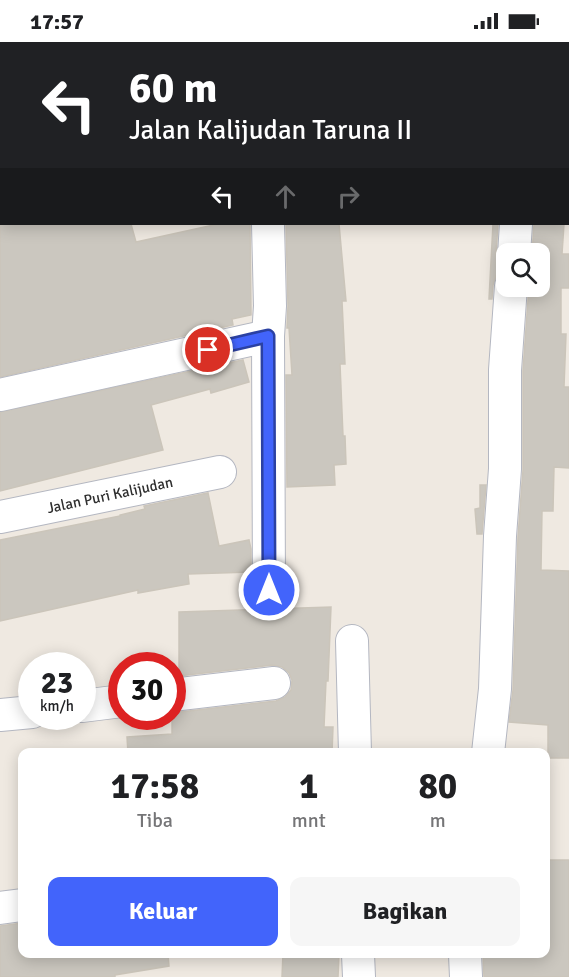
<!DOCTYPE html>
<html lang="id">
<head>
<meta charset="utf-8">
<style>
	:root { --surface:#fff; --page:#f6f6f6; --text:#202124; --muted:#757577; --accent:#4264fb }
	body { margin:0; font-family:Signika,sans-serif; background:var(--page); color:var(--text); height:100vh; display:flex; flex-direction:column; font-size:22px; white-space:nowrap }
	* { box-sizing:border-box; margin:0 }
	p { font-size:20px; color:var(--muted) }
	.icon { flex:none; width:33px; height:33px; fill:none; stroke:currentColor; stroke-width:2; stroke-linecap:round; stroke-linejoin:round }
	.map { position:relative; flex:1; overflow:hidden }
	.panel { position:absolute; left:18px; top:706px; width:532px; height:210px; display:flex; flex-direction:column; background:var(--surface); border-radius:12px; box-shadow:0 3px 15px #0003 }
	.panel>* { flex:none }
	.guide { position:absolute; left:0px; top:0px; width:570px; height:183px; box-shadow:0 3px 15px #0003; background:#202124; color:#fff; overflow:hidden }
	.buttons { position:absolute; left:496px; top:201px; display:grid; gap:12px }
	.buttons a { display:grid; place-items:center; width:54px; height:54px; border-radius:12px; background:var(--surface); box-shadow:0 3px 15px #0003; font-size:30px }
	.speed { position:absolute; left:18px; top:610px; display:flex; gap:12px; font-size:30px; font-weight:700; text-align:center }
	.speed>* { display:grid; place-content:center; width:78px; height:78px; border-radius:50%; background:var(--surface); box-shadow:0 3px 15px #0003; line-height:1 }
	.speed small { font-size:15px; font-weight:400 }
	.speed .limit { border:9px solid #d22; background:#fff; color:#111 }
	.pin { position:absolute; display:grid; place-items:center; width:51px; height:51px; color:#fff; margin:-26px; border:3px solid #fff; border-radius:50%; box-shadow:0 2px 6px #0007 }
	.me { position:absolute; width:66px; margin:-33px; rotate:0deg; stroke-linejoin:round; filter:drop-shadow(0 0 4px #0008) }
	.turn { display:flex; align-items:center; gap:21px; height:126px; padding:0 30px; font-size:27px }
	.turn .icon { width:78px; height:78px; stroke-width:2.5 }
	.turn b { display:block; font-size:42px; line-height:51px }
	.lanes { display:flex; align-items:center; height:57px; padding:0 30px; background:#0003; justify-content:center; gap:30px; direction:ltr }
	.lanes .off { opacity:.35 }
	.eta { display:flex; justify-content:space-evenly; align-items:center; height:102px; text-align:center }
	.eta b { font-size:36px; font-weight:800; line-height:42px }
	.button { display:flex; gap:12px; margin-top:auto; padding:12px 30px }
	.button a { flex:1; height:69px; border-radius:12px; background:var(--accent); color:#fff; font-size:24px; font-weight:800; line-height:69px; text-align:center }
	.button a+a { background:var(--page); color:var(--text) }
	.status { display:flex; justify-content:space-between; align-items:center; height:42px; padding:0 30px; background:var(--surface); direction:ltr }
	.status svg { height:16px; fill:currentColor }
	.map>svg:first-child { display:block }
	.building { fill:#cbc7bf; stroke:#cbc5ba; stroke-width:1.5 }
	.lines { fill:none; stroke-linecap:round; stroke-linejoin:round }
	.minor-casing { stroke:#b4b7c1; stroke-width:34 }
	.minor { stroke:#fff; stroke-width:32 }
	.route-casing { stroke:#2b41a3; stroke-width:15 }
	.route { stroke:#4264fb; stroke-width:10 }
	.labels { text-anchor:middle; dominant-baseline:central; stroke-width:4.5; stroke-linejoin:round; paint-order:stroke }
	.street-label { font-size:15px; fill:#2e2e2e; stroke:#fff }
</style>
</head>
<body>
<div class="status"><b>17:57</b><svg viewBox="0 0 49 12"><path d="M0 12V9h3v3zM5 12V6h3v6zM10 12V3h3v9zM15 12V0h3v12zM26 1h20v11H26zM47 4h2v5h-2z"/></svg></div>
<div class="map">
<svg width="569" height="935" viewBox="0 0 569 935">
	<rect width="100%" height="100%" fill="#efe9e1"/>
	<g class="building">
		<path d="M0 182H131L136 200 218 182H250L251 273 232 277 233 283 0 335Z"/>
		<path d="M286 182H339L346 259H342L345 322H340L343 394H345L346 422 334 423 335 443 287 445 286 333H292L289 286H287L288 264Z"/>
		<path d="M493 182H498L496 211 498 219 505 227 496 234 493 243 492 257H489Z"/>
		<path d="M534 182H564L562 212H569V246H561V292H566L564 345H569V426L554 425 553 469H542L541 528 569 529V716H548V683L509 680 513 648 518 495 523 428V329L529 244H540V212H532Z"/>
		<path d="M243 318 249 340 211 351 210 347 151 363 163 408 0 449V370Z"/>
		<path d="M480 443H486L482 492H477L475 467 480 466Z"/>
		<path d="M208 451 219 504 249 498 251 507V530L188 532 189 542 138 551V548L0 579V498L120 474V473L145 467 144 464Z"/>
		<path d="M331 565 328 639H326L324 685H333L332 711H128L127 695 172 692V671L276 659 285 655 291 648 292 638 289 631 282 625 272 623 179 634V570Z"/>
		<path d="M546 818H569V935H484L483 912H546Z"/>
		<path d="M22 881V915L43 912H168L169 924 115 933V935H0V884Z"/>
		<path d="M283 912H339L338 935H282Z"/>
	</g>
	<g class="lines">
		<g class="minor-casing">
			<g id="minor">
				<path d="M264 0V2"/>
				<path d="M523 2V0"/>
				<path d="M0 143H2"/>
				<path d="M268 182 270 264 268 294 269 548"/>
				<path d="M514 212 516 182"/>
				<path d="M0 353 268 294"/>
				<path d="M0 475 220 430"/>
				<path d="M352 599 355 711"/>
				<path d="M172 653 274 641"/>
				<path d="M82 664 122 659"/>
				<path d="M0 673 32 670"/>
				<path d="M488 711 495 647 500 494 505 427V328L511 244"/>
				<path d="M0 866 22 863"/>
				<path d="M358 912 359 935"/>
				<path d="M465 912 466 935"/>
			</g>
		</g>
		<use href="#minor" class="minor"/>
	</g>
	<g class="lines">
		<g class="route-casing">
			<path id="route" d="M208 308 268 294 269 548"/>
		</g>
		<use href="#route" class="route"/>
	</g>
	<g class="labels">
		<g class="street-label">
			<text transform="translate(110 453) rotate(-12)">Jalan Puri Kalijudan</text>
		</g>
	</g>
</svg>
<div class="buttons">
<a><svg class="icon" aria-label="search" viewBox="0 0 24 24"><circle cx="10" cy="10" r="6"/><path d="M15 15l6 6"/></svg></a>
</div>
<div class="speed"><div>23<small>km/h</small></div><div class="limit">30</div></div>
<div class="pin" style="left:208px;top:308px;background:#d93025"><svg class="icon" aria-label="arrive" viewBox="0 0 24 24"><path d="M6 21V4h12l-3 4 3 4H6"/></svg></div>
<svg class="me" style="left:269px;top:548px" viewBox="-20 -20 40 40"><circle r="17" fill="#4264fb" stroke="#fff" stroke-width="3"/><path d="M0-11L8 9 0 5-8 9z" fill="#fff"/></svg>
<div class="guide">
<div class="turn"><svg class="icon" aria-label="left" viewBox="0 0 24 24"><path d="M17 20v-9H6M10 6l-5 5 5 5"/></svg><div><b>60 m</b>Jalan Kalijudan Taruna II</div></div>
<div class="lanes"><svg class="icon" aria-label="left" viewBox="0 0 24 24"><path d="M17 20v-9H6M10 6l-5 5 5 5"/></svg><svg class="icon off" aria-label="ahead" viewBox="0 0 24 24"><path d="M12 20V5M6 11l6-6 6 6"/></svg><svg class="icon off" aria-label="right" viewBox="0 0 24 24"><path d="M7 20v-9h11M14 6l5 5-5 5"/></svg></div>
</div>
<section class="panel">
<div class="eta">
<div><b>17:58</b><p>Tiba</p></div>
<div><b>1</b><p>mnt</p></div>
<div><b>80</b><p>m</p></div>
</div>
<div class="button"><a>Keluar</a><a>Bagikan</a></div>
</section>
</div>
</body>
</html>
